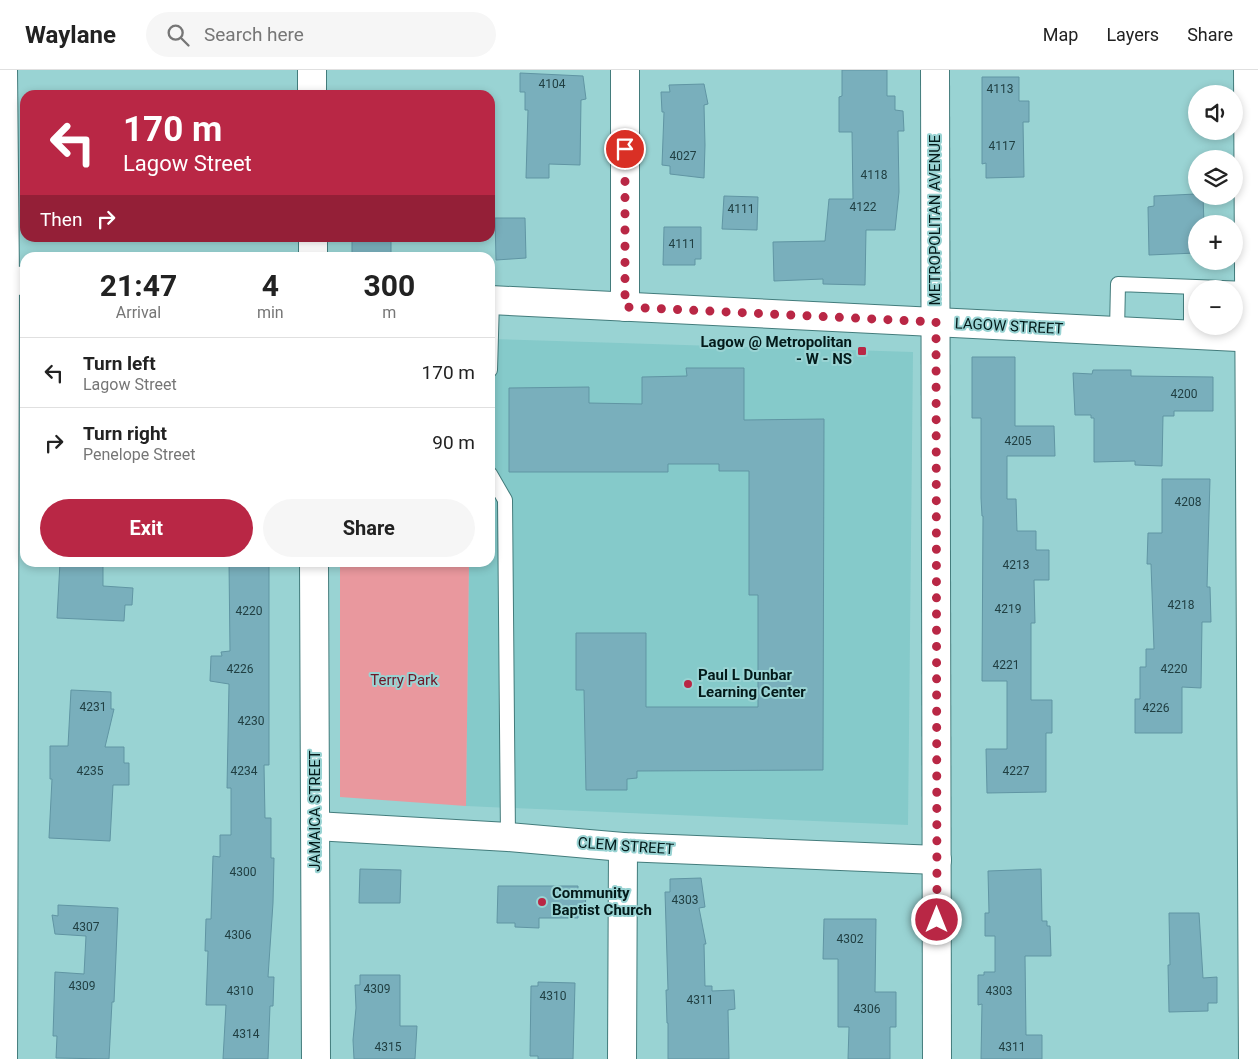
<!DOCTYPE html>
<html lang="en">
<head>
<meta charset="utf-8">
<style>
	:root { --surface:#fff; --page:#f6f6f6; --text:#222; --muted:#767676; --line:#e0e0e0; --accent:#b92745 }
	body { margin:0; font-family:Roboto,sans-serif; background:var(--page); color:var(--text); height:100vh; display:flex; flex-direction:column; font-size:19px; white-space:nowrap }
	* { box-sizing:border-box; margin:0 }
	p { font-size:16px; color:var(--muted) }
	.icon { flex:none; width:28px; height:28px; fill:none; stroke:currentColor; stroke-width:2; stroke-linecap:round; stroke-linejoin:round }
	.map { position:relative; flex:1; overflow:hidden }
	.side { position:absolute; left:20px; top:182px; width:475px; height:315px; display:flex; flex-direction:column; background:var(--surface); border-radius:15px; box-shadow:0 2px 8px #0003 }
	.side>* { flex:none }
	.hud { position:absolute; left:20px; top:20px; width:475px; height:152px; border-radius:15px; box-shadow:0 2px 8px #0003; background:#b92745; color:#fff; overflow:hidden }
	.fabs { position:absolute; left:1188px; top:15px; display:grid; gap:10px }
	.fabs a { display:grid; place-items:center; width:55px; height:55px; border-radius:50%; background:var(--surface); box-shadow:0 2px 8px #0003; font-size:25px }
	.pin { position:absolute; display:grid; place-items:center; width:42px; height:42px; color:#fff; margin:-21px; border:2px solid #fff; border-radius:50%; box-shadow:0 1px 5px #0007 }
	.me { position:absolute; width:55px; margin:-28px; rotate:0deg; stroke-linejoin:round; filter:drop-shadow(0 0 4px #0008) }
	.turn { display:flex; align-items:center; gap:18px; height:105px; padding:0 20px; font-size:22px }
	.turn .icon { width:65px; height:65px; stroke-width:2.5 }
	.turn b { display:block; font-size:35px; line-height:42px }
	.then { display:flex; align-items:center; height:48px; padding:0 20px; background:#0003; gap:10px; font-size:19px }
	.eta { display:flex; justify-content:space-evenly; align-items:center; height:85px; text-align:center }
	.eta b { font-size:30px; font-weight:700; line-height:35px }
	.button { display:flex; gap:10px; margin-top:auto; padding:10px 20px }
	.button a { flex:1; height:58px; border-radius:30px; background:var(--accent); color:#fff; font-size:20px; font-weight:700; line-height:58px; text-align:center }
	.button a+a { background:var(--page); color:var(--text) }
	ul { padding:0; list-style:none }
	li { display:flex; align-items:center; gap:15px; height:70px; padding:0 20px; border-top:1px solid var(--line) }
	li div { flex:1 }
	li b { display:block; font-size:19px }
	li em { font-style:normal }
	header { display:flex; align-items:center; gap:30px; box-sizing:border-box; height:70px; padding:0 25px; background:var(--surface); border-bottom:1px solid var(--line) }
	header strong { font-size:24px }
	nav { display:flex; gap:28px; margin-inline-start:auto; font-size:18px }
	.search { width:350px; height:45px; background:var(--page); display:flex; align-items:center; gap:12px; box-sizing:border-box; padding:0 18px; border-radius:28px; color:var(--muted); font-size:19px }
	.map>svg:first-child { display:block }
	.built { fill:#85caca }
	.green { fill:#e9989e }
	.building { fill:#79afbc; stroke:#6095a3 }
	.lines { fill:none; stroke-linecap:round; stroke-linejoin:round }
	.lane-casing { stroke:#437c7c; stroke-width:16 }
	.street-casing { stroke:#437c7c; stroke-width:30 }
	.secondary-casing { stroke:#437c7c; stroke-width:30 }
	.lane { stroke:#fff; stroke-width:14 }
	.street { stroke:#fff; stroke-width:28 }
	.secondary { stroke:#fff; stroke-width:28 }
	.route { stroke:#b92745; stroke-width:9; stroke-dasharray:0 16.2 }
	.poi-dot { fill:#b92745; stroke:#99d3d3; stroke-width:2 }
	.labels { text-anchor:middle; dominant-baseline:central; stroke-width:4; stroke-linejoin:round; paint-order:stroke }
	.number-label { font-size:12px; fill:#203f42 }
	.street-label { font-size:15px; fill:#031a1a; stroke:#99d3d3 }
	.poi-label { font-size:15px; font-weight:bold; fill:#031a1a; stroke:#99d3d3; text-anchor:start }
	.park-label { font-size:15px; fill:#6e1727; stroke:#99d3d3 }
</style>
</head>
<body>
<header>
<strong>Waylane</strong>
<div class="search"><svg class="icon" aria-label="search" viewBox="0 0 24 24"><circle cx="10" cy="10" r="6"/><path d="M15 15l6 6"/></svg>Search here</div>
<nav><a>Map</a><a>Layers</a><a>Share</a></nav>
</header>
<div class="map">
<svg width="1258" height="989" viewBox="0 0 1258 989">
	<rect width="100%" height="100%" fill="#99d3d3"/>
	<path class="built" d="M490 269 913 282 908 755 466 736 469 493 490 492Z"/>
	<path class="green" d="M340 493H469L466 736 340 727Z"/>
	<g class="building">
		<path d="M842 0H887V26H895V40L903 41 904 61H898L899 122 895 160H866L865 215 823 214V209L774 211 773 172 825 171 829 129H853L852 62H839V27L842 26Z"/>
		<path d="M520 3 583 6 586 29 581 30 580 95 549 94V108H526L528 40H525V22H520Z"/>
		<path d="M982 7H1019V31H1029V52H1023L1024 107 986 108V93L982 94Z"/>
		<path d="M704 14 708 34 704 35 705 75 704 108 670 104V96L662 95 664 42H662L661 22H670L669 15Z"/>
		<path d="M1196 124V126H1203L1204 154H1196V183L1149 185 1148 137 1154 136V126Z"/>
		<path d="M724 126 758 127 757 160 722 159Z"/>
		<path d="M495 148H525L526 188 496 190Z"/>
		<path d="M664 157H701V189H695V195H663Z"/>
		<rect x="352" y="168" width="39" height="20"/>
		<path d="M972 287H1015V356H1054L1055 386H1007V429H1016L1017 461H1036V480H1049V510H1034L1035 553H1031V630H1052V663H1046V722L987 723 986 679H1007V611H982L983 446H982L981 428V348H972Z"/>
		<path d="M686 298H744V350L824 349 823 700 637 701V708L627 709V720H586L584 620H576V563H646V637H758V525H749V401H719V394H668V402H509V318L589 317V333L642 334V307L687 306Z"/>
		<path d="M1093 300H1131V306L1213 307V341H1174V346H1163L1162 396 1135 395V391L1094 392V348H1091V345H1075L1073 303 1092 304Z"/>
		<path d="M1162 409H1210L1207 517H1210L1211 552H1202L1201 618 1182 617V663H1135V629H1140V597H1146V579H1154L1151 494H1147L1148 463H1162Z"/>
		<path d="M60 492H103V516L133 518 132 535H125L124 551 57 548Z"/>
		<path d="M229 492H269V695H264L265 748H271V788H274L273 833 268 907H274L273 936H270L268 989H223L226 935H206L208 881H205L206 849H211L213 786 220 787V765H231V718H227L229 614 210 611 211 586H222L221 582 230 581Z"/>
		<path d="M71 620 111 622V639H114L105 677H124V693H129V715H113L110 771 49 768 52 709H50V676H68Z"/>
		<path d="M360 799 401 800 400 833H359Z"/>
		<path d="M1041 799 1042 851H1047V856H1050L1051 886H1025L1026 965H1042V989H981L982 934 978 935V905H984V902H995V866H985V843H989L988 801Z"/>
		<path d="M701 808 705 837 699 838 706 874H704L705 916H712V921L734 920 735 939 728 940 729 989H668V953H667L666 920H668L665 822H670V809Z"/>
		<path d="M498 816H578V823L586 822 585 842H578V848H539V858L515 857V853H497Z"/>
		<path d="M58 835 118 838 114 932H112L109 989 56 988 57 966H53L55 902 84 904 86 866 55 864 52 845 58 846Z"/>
		<path d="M1169 843H1199L1203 908 1217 907V933H1208V941L1169 942 1168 895H1170Z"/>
		<path d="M824 849H876L875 922H896V957H890V989H848L849 957H838V889H823Z"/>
		<path d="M360 905H400V956H417L415 989H354L353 970 356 938 355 915H360Z"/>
		<path d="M538 912 575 913 573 989H538V986H530L531 916H538Z"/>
	</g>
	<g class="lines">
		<g class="lane-casing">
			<g id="lane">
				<path d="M1117 261 1118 214 1248 219"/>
				<path d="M1191 264V217"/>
				<path d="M490 300 492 230"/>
				<path d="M490 404 505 430 508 767"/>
			</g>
		</g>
		<g class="street-casing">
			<g id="street">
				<path d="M312 0V25"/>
				<path d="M625 0V237"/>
				<path d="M935 0 937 989"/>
				<path d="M1248 0 1253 989"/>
				<path d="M313 168V188"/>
				<path d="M314 492 316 989"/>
				<path d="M315 756 508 767 623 777 937 790"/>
				<path d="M3 989 5 210 3 0"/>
				<path d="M622 989 623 777"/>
			</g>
		</g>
		<g class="secondary-casing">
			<g id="secondary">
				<path d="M0 210 25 211"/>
				<path d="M490 230 1258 268"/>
			</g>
		</g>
		<use href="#lane" class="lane"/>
		<use href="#street" class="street"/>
		<use href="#secondary" class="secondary"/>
	</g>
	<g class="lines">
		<path class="route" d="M625 79V237L936 252 937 850"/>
	</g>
	<g class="poi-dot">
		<rect x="857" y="276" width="10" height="10" rx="2.5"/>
		<circle cx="688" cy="614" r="5"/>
		<circle cx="542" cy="832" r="5"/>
	</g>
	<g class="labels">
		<g class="number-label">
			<text x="552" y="14">4104</text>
			<text x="1000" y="19">4113</text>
			<text x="1002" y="76">4117</text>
			<text x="683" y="86">4027</text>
			<text x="874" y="105">4118</text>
			<text x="863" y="137">4122</text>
			<text x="741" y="139">4111</text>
			<text x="682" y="174">4111</text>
			<text x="1184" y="324">4200</text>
			<text x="1018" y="371">4205</text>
			<text x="1188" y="432">4208</text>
			<text x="1016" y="495">4213</text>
			<text x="1181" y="535">4218</text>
			<text x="1008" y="539">4219</text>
			<text x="249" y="541">4220</text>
			<text x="1006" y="595">4221</text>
			<text x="240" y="599">4226</text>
			<text x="1174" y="599">4220</text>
			<text x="93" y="637">4231</text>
			<text x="1156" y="638">4226</text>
			<text x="251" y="651">4230</text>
			<text x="90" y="701">4235</text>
			<text x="244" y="701">4234</text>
			<text x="1016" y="701">4227</text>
			<text x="243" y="802">4300</text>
			<text x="685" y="830">4303</text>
			<text x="86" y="857">4307</text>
			<text x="238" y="865">4306</text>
			<text x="850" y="869">4302</text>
			<text x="82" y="916">4309</text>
			<text x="377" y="919">4309</text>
			<text x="240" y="921">4310</text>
			<text x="999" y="921">4303</text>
			<text x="553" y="926">4310</text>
			<text x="700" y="930">4311</text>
			<text x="867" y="939">4306</text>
			<text x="246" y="964">4314</text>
			<text x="388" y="977">4315</text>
			<text x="1012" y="977">4311</text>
		</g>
		<g class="street-label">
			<text transform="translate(935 150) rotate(-90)">METROPOLITAN AVENUE</text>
			<text transform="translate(1009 256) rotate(3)">LAGOW STREET</text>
			<text transform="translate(315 741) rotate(-90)">JAMAICA STREET</text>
			<text transform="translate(626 776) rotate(4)">CLEM STREET</text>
		</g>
		<g class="poi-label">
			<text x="852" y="272" text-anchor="end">Lagow @ Metropolitan<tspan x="852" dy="17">- W - NS</tspan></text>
			<text x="698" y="605">Paul L Dunbar<tspan x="698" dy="17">Learning Center</tspan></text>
			<text x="552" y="823">Community<tspan x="552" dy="17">Baptist Church</tspan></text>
		</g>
		<g class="park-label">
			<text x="404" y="610">Terry Park</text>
		</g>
	</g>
</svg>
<div class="fabs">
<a><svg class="icon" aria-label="sound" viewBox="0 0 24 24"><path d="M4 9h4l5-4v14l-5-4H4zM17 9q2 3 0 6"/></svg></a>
<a><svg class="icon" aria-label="layers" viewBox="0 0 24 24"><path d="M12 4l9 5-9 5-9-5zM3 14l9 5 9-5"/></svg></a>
<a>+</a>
<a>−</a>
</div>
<div class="pin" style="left:625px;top:79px;background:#d93025"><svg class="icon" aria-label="arrive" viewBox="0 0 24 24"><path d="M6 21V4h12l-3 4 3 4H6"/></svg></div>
<svg class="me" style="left:937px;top:850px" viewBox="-20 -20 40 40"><circle r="17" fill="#b92745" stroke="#fff" stroke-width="3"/><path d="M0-11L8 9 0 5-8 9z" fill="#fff"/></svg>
<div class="hud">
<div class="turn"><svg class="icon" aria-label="left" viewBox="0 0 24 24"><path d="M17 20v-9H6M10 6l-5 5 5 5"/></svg><div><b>170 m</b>Lagow Street</div></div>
<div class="then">Then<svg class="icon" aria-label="right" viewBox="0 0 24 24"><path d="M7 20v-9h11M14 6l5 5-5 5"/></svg></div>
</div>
<section class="side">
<div class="eta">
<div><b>21:47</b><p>Arrival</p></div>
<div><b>4</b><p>min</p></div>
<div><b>300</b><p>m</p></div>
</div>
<ul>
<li><svg class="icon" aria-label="left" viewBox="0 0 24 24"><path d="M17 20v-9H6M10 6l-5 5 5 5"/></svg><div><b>Turn left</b><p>Lagow Street</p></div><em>170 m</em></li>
<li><svg class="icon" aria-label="right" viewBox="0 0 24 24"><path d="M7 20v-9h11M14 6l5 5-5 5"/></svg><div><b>Turn right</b><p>Penelope Street</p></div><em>90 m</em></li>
</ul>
<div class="button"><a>Exit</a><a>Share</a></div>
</section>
</div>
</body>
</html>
